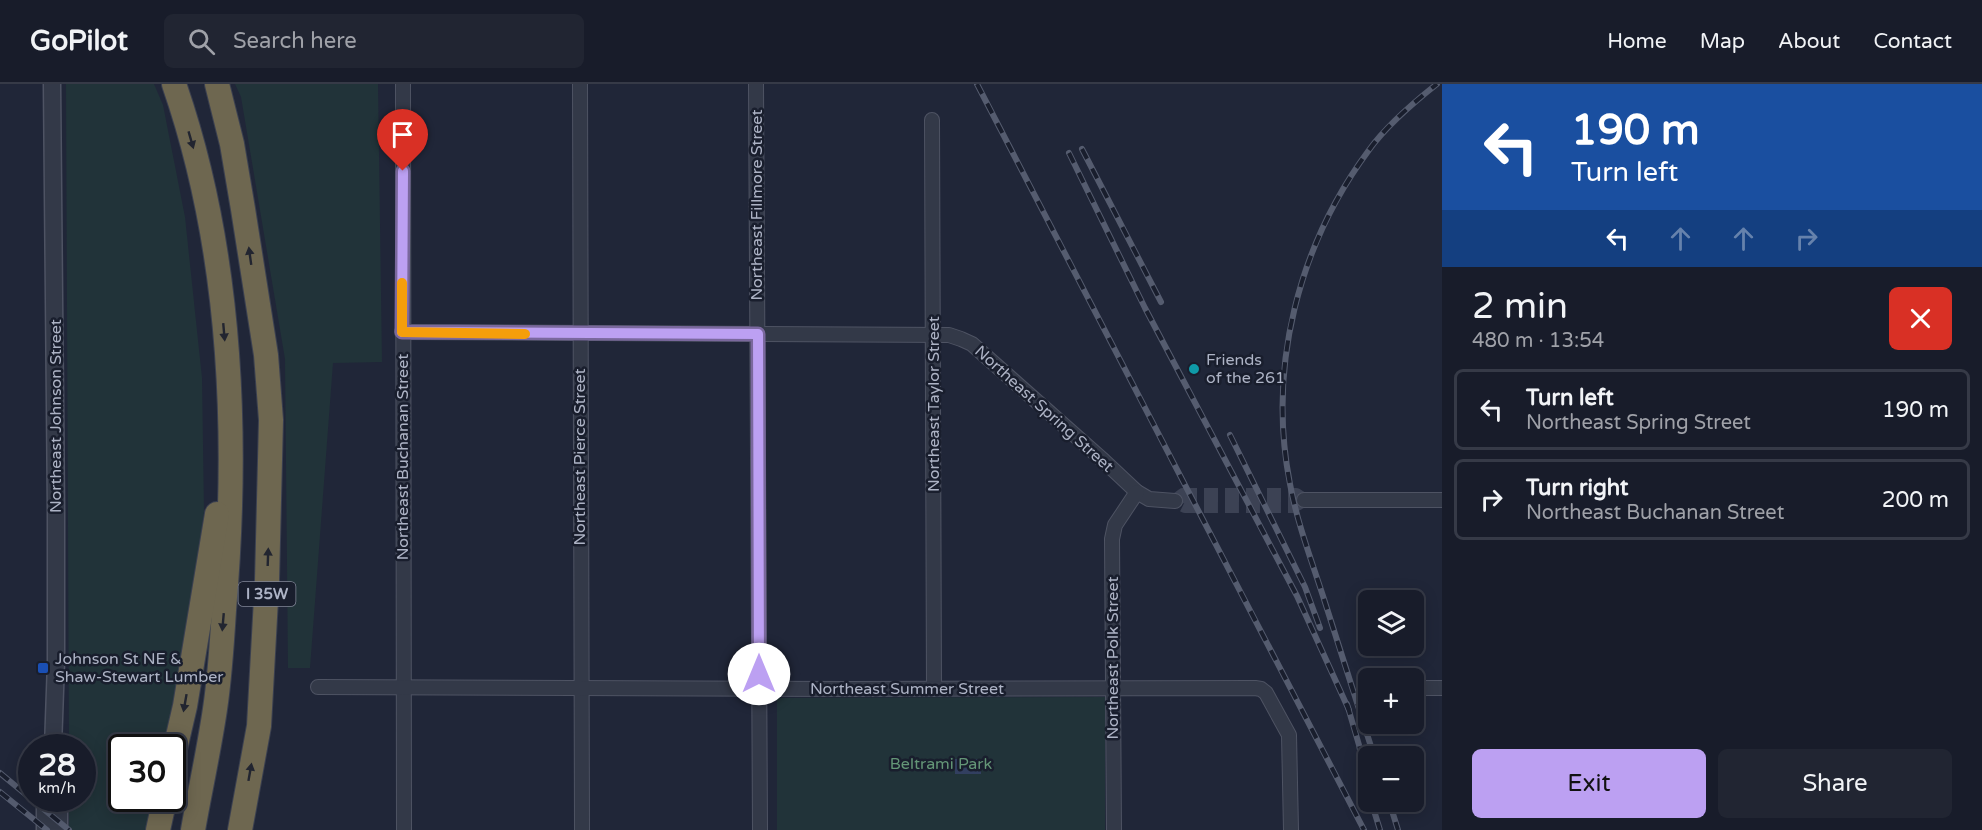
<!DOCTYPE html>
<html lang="en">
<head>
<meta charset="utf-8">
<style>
	:root { --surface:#181c2a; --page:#212532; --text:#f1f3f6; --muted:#9fa1a8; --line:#363a47; --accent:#bca0f2 }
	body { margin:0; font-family:"Varela Round",sans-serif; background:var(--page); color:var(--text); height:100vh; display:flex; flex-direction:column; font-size:22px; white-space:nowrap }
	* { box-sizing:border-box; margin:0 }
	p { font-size:20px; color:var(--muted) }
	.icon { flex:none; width:33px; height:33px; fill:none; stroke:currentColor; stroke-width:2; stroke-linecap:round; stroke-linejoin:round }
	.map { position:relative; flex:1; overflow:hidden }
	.panel { display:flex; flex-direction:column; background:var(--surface); width:540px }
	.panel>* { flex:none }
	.top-card { background:#1a4fa0; color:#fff; overflow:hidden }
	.tools { position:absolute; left:1358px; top:506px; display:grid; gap:12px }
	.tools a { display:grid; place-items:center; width:66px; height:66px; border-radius:9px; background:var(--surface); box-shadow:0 3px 15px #0003,0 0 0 2px var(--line); font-size:30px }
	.speed { position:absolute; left:18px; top:650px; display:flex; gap:12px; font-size:30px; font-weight:700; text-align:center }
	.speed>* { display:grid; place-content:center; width:78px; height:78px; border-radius:50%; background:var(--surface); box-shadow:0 3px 15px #0003,0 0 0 2px var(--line); line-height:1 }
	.speed small { font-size:15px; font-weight:400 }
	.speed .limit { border:3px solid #111; border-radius:9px; background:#fff; color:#111 }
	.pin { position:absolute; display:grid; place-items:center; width:51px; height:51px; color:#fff; margin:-62px -26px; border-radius:50% 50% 50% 0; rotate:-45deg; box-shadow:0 0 6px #0007 }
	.pin .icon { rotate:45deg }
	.me { position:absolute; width:66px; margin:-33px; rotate:0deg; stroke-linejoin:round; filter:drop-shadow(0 0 4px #0008) }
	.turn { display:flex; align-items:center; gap:21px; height:126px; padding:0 30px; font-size:27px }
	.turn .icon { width:78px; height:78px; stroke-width:2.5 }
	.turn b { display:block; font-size:42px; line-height:51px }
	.lanes { display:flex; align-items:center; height:57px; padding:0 30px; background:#0003; justify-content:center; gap:30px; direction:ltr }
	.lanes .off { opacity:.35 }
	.round { display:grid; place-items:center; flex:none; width:63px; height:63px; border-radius:9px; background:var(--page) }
	.headline { display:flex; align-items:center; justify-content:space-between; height:102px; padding:0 30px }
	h1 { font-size:36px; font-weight:600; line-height:45px }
	.button { display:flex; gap:12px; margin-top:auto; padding:12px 30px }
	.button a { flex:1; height:69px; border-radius:9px; background:var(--accent); color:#111; font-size:24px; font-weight:600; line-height:69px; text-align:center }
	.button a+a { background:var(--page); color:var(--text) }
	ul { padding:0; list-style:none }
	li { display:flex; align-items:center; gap:18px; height:81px; margin:0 12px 9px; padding:0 18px; border:3px solid var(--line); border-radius:9px }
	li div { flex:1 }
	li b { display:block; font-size:22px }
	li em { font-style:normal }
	header { display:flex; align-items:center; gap:36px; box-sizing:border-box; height:84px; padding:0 30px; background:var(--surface); border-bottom:2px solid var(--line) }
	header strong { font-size:28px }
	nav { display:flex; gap:33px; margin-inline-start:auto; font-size:21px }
	.search { width:420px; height:54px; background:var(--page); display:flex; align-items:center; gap:15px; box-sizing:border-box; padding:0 21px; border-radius:9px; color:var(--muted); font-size:22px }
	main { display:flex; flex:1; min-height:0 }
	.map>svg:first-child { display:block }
	.green { fill:#213339 }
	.water { fill:#323f60 }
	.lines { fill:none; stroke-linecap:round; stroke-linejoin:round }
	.minor-tunnel { stroke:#3c4254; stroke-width:14; stroke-dasharray:14 7; stroke-linecap:butt }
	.minor-casing { stroke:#4e5363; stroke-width:16 }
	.tertiary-casing { stroke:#4e5363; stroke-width:19 }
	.motorway-casing { stroke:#3b4050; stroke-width:26 }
	.minor { stroke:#333948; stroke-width:14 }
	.tertiary { stroke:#333948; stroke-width:16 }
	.motorway { stroke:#6e6750; stroke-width:24 }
	.rail-casing { stroke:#555c6f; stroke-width:6 }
	.rail { stroke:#191e2d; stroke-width:4; stroke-dasharray:11; stroke-linecap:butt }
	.oneway { fill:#222530 }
	.route-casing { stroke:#7a689d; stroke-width:15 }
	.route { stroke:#bca0f2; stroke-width:10 }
	.slow { stroke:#f59e0b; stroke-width:10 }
	.culture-dot { fill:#0f9aa8; stroke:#191e2d; stroke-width:2 }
	.transit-dot { fill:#1a4fb4; stroke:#191e2d; stroke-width:2 }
	.labels { text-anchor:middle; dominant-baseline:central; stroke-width:5; stroke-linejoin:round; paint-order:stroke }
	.shield { fill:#191e2d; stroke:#818697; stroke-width:1.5 }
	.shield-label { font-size:15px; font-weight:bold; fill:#adb3c5 }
	.street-label { font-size:16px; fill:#adb3c5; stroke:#191e2d }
	.poi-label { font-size:16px; fill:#adb3c5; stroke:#191e2d; text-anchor:start }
	.park-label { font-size:16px; fill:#649677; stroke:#191e2d }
</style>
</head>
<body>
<header>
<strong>GoPilot</strong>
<div class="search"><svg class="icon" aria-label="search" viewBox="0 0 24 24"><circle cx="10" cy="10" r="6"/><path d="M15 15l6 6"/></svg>Search here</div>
<nav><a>Home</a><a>Map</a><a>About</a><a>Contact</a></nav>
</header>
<main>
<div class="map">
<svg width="1442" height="746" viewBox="0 0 1442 746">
	<rect width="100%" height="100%" fill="#202638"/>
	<g class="green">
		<path d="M66 0H154L163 21 185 133 202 294 204 427 187 566 167 663H122V714H156L148 746H69V714H82V663H69Z"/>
		<path d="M235 0H378L382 278 333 279 310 584H288L285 275 241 13Z"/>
		<path d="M1105 613V746H777V614Z"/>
	</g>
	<rect class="water" x="955" y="675" width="26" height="15"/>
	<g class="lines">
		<path class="minor-tunnel" d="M1183 411H1296L1304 416 1293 422H1185L1175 417Z"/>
		<g class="minor-casing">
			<g id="minor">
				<path d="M403 0 404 746"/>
				<path d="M580 0 582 746"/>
				<path d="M756 0 760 746"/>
				<path d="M932 36 934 605"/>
				<path d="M402 248 949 251 961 255 972 260 1104 377 1137 408 1149 415 1175 417"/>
				<path d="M1304 416H1442"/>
				<path d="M318 603 848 605 1255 604 1261 605 1266 609 1289 651 1291 746"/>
				<path d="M1413 604H1442"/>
				<path d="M1114 746 1112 455 1115 441 1137 408"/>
			</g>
		</g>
		<g class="tertiary-casing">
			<g id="tertiary">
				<path d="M52 0 56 428V578L53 663"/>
				<path d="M59 714V746"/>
				<path d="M45 746V714"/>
			</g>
		</g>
		<g class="motorway-casing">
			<g id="motorway">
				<path d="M174 0C232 167 239 351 224 526 222 559 220 592 215 625 209 666 200 706 193 746"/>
				<path d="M217 0 232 60 243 125 266 271 271 336 267 497 259 642 240 746"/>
				<path d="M172 678 185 622 217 430"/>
				<path d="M158 746 165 714"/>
			</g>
		</g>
		<use href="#minor" class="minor"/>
		<use href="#tertiary" class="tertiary"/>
		<use href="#motorway" class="motorway"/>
		<g class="rail-casing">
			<g id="rail">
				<path d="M977 0 1364 746"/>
				<path d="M1082 65 1161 218"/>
				<path d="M1069 69 1145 224 1297 512 1349 626"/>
				<path d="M1230 351 1305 503 1320 544"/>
				<path d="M1347 620 1359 661 1368 705"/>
				<path d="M1374 672C1357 619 1340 566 1323 512 1311 475 1297 438 1290 400 1267 283 1299 160 1369 66 1387 41 1413 19 1437 0"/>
				<path d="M0 689 69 746"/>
				<path d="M0 708 47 746"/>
				<path d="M1371 717 1380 746"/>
				<path d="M1389 717 1398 746"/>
			</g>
		</g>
		<use href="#rail" class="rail"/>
	</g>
	<defs><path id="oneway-solid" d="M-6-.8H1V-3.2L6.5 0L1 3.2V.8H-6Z" transform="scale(1.5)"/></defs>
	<g class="oneway">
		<use href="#oneway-solid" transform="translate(191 56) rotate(74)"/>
		<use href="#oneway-solid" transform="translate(250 172) rotate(-98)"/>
		<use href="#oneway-solid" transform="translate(224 248) rotate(85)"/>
		<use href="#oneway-solid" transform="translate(268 473) rotate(-88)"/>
		<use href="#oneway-solid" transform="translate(223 538) rotate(95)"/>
		<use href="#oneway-solid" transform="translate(185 619) rotate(100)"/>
		<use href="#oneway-solid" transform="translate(250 688) rotate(-80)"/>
	</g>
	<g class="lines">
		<g class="route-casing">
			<path id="route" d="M403 87 402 248 758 250 759 590"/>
		</g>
		<use href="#route" class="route"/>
		<path class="slow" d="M402 199V248L525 250"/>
	</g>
	<circle class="culture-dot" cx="1194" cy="285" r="6"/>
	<rect class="transit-dot" x="37" y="578" width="12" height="12" rx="3"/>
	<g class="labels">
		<rect class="shield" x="238.5" y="498" width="57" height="24" rx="4.5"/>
		<g class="shield-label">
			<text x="267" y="510">I 35W</text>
		</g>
		<g class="street-label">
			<text transform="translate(757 121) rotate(-90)">Northeast Fillmore Street</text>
			<text transform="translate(934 320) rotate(-90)">Northeast Taylor Street</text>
			<text transform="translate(1044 325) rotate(42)">Northeast Spring Street</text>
			<text transform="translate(56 332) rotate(-90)">Northeast Johnson Street</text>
			<text transform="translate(403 373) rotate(-90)">Northeast Buchanan Street</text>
			<text transform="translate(580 373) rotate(-90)">Northeast Pierce Street</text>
			<text transform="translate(1113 574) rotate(-90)">Northeast Polk Street</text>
			<text x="907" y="605">Northeast Summer Street</text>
		</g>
		<g class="poi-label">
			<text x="1206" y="276">Friends<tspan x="1206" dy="18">of the 261</tspan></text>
			<text x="55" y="575">Johnson St NE &amp;<tspan x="55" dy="18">Shaw-Stewart Lumber</tspan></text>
		</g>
		<g class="park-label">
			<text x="941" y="680">Beltrami Park</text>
		</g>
	</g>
</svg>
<div class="tools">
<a><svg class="icon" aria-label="layers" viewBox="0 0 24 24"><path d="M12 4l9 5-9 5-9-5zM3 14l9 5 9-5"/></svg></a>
<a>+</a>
<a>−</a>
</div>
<div class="speed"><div>28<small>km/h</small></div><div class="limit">30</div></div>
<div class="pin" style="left:403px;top:87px;background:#d93025"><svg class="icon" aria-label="arrive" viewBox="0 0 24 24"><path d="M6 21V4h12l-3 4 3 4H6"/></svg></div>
<svg class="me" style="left:759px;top:590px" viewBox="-20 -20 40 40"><circle r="19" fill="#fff"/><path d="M0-13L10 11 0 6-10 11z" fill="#bca0f2"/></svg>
</div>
<section class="panel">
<div class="top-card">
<div class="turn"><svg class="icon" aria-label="left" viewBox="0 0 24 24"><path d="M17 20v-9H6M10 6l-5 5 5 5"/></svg><div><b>190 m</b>Turn left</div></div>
<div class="lanes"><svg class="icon" aria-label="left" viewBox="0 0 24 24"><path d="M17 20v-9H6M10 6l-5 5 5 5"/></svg><svg class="icon off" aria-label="ahead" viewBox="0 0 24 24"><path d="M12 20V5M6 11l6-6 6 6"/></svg><svg class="icon off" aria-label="ahead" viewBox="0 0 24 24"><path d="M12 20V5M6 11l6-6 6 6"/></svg><svg class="icon off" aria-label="right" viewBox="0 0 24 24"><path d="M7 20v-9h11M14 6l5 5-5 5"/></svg></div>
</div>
<div class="headline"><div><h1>2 min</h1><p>480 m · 13:54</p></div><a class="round" style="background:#d93025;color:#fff"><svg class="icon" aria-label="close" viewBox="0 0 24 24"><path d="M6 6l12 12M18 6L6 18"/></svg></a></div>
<ul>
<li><svg class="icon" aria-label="left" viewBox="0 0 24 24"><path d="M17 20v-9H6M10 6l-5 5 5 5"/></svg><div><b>Turn left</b><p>Northeast Spring Street</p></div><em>190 m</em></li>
<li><svg class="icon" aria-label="right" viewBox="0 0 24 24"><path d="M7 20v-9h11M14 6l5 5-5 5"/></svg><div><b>Turn right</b><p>Northeast Buchanan Street</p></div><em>200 m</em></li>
</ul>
<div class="button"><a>Exit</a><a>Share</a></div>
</section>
</main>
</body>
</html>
